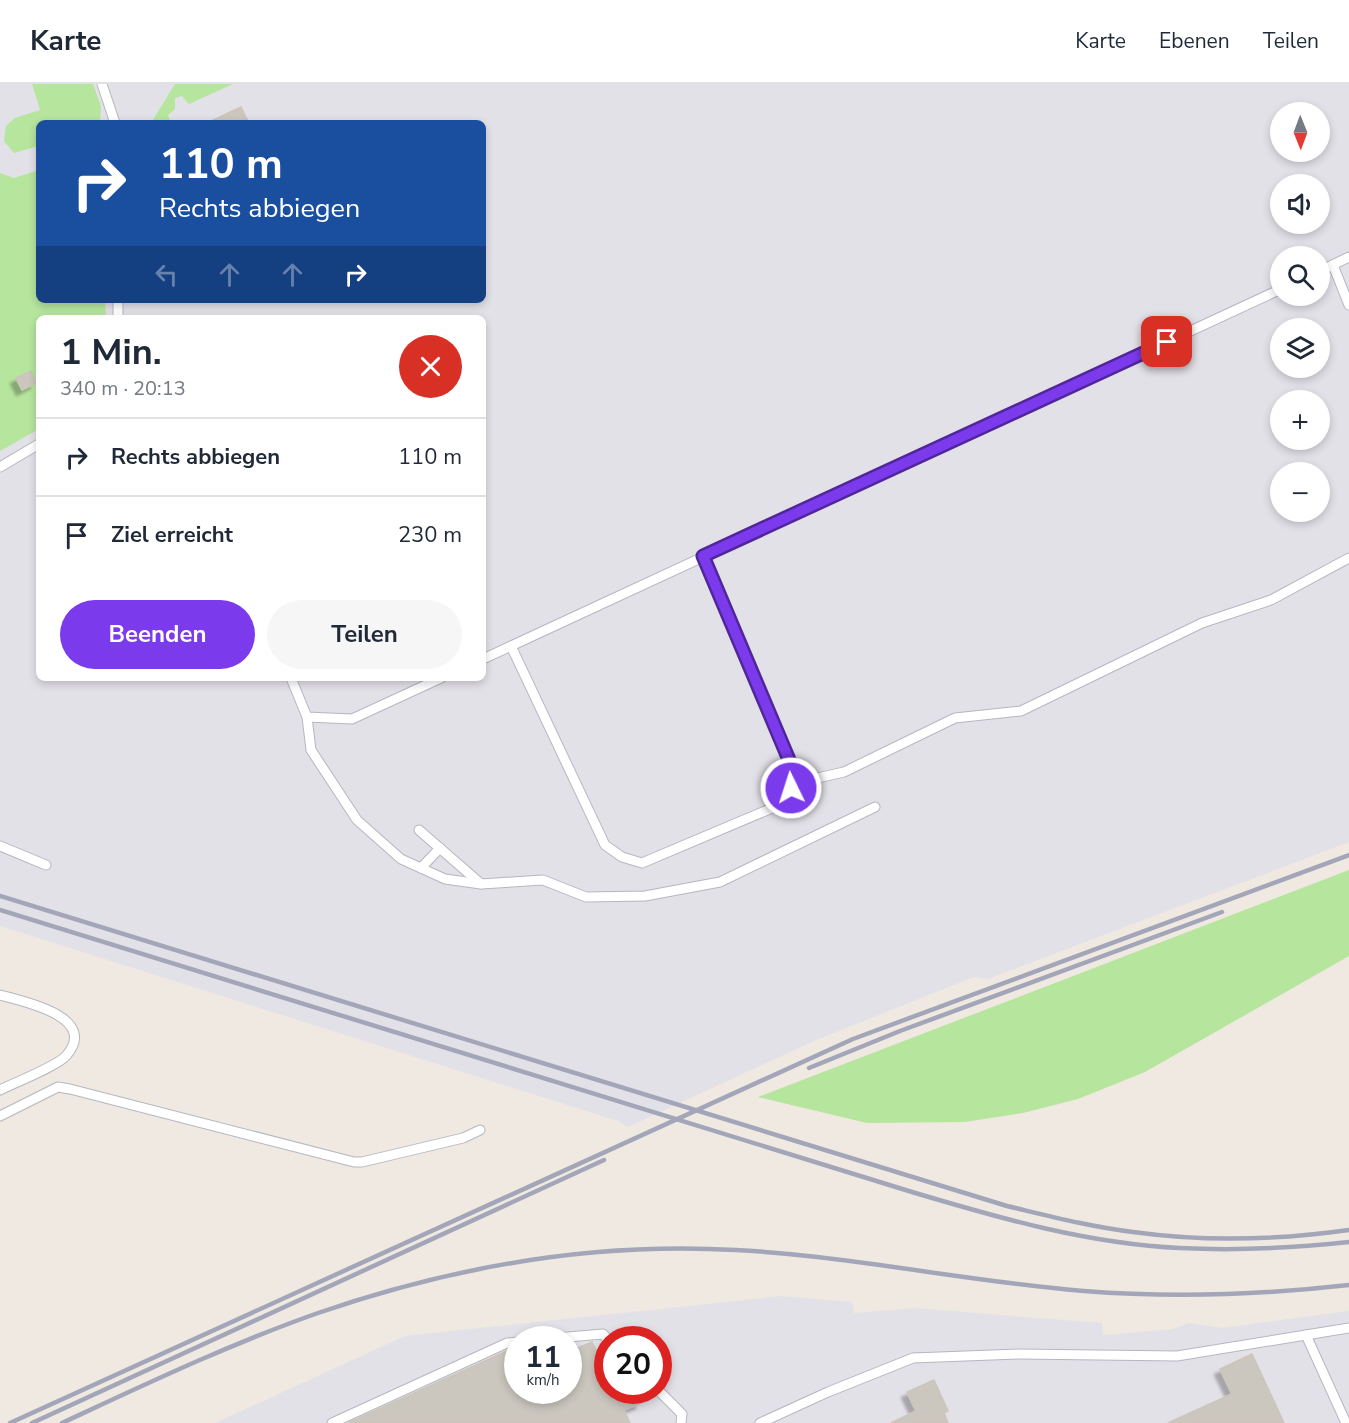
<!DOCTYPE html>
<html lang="de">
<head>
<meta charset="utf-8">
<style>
	:root { --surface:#fff; --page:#f6f6f7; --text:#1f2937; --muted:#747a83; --line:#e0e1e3; --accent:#7c3aed }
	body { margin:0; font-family:"Nunito Sans",sans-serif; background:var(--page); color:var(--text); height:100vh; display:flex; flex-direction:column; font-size:22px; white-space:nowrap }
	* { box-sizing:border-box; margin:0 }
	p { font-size:20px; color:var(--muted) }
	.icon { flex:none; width:33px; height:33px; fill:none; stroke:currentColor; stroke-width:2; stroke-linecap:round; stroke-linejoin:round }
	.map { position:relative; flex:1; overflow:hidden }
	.details { position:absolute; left:36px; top:231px; width:450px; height:366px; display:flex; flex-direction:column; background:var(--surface); border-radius:9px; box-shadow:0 3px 9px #0003 }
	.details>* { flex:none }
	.top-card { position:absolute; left:36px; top:36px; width:450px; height:183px; border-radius:9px; box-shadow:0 3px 9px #0003; background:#1a4fa0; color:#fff; overflow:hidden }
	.needle { width:39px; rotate:179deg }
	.buttons { position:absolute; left:1270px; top:18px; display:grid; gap:12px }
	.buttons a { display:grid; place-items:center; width:60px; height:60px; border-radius:50%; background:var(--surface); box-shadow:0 3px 9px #0003; font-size:30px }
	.speed { position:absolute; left:504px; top:1242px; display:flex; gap:12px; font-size:30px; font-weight:700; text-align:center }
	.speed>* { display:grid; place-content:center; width:78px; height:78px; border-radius:50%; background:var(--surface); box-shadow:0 3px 9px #0003; line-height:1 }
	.speed small { font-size:15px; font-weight:400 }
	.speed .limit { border:9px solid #d22; background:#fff; color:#111 }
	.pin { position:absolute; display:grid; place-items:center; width:51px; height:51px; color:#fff; margin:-26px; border-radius:12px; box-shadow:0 3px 9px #0006 }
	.me { position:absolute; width:66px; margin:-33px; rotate:356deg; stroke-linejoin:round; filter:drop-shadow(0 0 4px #0008) }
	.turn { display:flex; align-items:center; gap:21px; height:126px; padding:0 24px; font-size:27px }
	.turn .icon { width:78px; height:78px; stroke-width:2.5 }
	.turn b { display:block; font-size:42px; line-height:51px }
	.lanes { display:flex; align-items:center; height:57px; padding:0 24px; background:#0003; justify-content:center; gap:30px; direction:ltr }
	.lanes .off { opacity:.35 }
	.round { display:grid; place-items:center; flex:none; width:63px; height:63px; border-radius:32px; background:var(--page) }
	.overview { display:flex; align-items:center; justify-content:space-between; height:102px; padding:0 24px }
	h1 { font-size:36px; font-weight:700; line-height:45px }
	.primary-button { display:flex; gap:12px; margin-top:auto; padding:12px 24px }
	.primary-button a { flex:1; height:69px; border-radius:36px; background:var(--accent); color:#fff; font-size:24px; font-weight:700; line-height:69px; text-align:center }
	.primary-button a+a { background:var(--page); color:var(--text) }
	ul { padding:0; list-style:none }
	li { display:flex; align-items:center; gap:18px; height:78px; padding:0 24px; border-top:2px solid var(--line) }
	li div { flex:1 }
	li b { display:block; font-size:22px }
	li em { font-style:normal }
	header { display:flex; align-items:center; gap:36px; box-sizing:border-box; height:84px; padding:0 30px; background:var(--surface); border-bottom:2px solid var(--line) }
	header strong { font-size:28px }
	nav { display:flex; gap:33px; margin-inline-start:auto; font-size:21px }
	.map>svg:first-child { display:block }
	.industrial { fill:#e3e1e8; fill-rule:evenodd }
	.green { fill:#b6e59e }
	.building { fill:#cbc7bf; stroke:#cbc5ba; stroke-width:1.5; filter:url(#shadow) }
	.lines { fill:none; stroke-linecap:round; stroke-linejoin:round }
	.lane-casing { stroke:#b4b7c1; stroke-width:11 }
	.lane { stroke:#fff; stroke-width:9 }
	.rail { stroke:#a3a6b8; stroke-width:4.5 }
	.route-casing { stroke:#51269a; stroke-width:15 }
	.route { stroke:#7c3aed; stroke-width:10 }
</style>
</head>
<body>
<header>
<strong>Karte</strong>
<nav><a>Karte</a><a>Ebenen</a><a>Teilen</a></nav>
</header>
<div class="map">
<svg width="1349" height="1339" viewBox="0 0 1349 1339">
	<defs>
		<filter id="shadow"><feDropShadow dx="-5.5" dy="5.5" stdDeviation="1.5" flood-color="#0004"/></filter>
	</defs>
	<rect width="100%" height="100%" fill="#efe9e1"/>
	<g class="industrial">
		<path d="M0 0H1349V758L988 895 974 893 814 957 628 1043 618 1037 0 842ZM1281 28H1320V68H1281ZM39 39H483V216H39ZM1281 100H1320V140H1281ZM1281 172H1320V212H1281ZM39 234H483V594H39ZM1281 244H1320V284H1281ZM1281 316H1320V356H1281ZM1281 388H1320V428H1281Z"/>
		<path d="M782 1212 852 1218 854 1229 914 1224 1102 1239 1103 1251 1173 1245 1188 1239 1222 1244 1349 1227V1339H215L405 1252ZM518 1256H568V1306H518ZM608 1256H658V1306H608Z"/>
	</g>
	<g class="green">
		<path d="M32 0H93L101 22 100 39H39V62L14 69 4 57 6 42 15 34 40 26Z"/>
		<path d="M175 0H233L189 20 182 12 175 14V25L168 31 171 39H151Z"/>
		<path d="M39 86V216H105L106 234H39V345L0 367V89L14 94Z"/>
		<path d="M1349 786V872L1145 988 1078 1015 1023 1029 965 1038 867 1039 758 1013Z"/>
	</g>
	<g class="building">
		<path d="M241 23 249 39H207Z"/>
		<path d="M31 287 36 299 22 306 16 294Z"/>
		<path d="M592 1258 608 1291V1306H635L641 1319 624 1326 630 1339H348L509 1266 512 1265 518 1276V1306H568V1268Z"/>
		<path d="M1252 1270 1284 1339H1168L1232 1310 1220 1285Z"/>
		<path d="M934 1296 948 1327 944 1329 948 1339H891L916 1327 907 1308Z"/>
	</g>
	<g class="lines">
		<g class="lane-casing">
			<g id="lane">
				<path d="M102 0 115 39"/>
				<path d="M1333 181 1349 221"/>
				<path d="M1320 187 1349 173"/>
				<path d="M118 234V216"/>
				<path d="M0 383 39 360"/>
				<path d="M511 562 605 761 622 773 642 779 777 722 791 704 795 690 703 473"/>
				<path d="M483 575 1281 205"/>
				<path d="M291 594 307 633 352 635 441 594"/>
				<path d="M307 633 311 666 357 736 401 775 445 795 481 800 543 796 586 813 645 812 720 798 875 723"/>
				<path d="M795 690 813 695 844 688 955 634 1021 627 1202 539 1271 516 1349 474"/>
				<path d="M419 746 481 800"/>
				<path d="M0 762 46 781"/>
				<path d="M421 784 440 764"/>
				<path d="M0 911C23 917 100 933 66 972 57 982 14 999 0 1006"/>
				<path d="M0 1032 58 1003 70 1005 354 1078H362L463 1054 480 1046"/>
				<path d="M1306 1251 1346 1339"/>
				<path d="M533 1256 603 1250 608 1256"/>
				<path d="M658 1306 682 1330 681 1339"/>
				<path d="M332 1339 507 1259 518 1258"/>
				<path d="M760 1339 828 1308 913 1274 1019 1270 1177 1272 1349 1244"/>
			</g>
		</g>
		<use href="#lane" class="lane"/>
		<g class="rail">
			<path d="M0 812 1007 1122C1049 1132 1091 1143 1133 1148 1205 1158 1278 1156 1349 1146"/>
			<path d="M0 826 912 1108C999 1134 1089 1160 1180 1164 1236 1167 1293 1164 1349 1158"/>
			<path d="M809 984 900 947 1222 828"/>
			<path d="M10 1339 853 955 1349 771"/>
			<path d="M32 1339 604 1076"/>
			<path d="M62 1339C146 1300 230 1260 318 1229 443 1186 576 1161 709 1165 835 1168 958 1197 1084 1207 1173 1214 1260 1211 1349 1201"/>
		</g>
	</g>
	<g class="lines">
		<g class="route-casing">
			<path id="route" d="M791 704 795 690 703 472 1167 258"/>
		</g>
		<use href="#route" class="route"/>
	</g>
</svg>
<div class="buttons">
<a><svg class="needle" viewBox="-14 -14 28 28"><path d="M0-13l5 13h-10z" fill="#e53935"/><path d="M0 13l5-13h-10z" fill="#747a83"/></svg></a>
<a><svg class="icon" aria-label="sound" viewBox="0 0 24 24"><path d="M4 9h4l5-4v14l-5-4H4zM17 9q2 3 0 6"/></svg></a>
<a><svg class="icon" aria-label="search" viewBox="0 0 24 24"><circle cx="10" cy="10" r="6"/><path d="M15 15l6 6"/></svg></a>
<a><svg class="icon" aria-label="layers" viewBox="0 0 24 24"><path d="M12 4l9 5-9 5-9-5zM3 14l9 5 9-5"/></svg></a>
<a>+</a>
<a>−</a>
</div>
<div class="speed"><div>11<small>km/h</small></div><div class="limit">20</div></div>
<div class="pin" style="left:1167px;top:258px;background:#d93025"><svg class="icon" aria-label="arrive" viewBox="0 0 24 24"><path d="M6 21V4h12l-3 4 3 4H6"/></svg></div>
<svg class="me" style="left:791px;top:704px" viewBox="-20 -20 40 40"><circle r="17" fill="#7c3aed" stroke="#fff" stroke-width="3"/><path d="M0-11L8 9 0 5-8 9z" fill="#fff"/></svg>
<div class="top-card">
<div class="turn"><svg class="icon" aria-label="right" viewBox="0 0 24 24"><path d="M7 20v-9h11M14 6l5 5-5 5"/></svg><div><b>110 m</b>Rechts abbiegen</div></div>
<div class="lanes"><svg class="icon off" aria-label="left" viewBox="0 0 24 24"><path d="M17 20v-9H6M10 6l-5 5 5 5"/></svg><svg class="icon off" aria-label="ahead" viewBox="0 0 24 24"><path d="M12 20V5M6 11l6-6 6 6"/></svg><svg class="icon off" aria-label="ahead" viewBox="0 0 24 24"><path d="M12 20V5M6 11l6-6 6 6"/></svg><svg class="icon" aria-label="right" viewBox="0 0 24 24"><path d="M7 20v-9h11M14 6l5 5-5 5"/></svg></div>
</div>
<section class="details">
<div class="overview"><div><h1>1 Min.</h1><p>340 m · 20:13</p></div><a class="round" style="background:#d93025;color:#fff"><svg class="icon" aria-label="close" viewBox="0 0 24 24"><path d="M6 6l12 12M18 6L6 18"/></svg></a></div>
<ul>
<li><svg class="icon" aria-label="right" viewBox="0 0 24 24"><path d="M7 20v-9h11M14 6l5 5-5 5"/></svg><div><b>Rechts abbiegen</b></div><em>110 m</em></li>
<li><svg class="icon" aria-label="arrive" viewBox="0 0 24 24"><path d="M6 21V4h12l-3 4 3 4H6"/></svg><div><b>Ziel erreicht</b></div><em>230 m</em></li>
</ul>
<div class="primary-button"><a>Beenden</a><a>Teilen</a></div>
</section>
</div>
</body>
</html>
